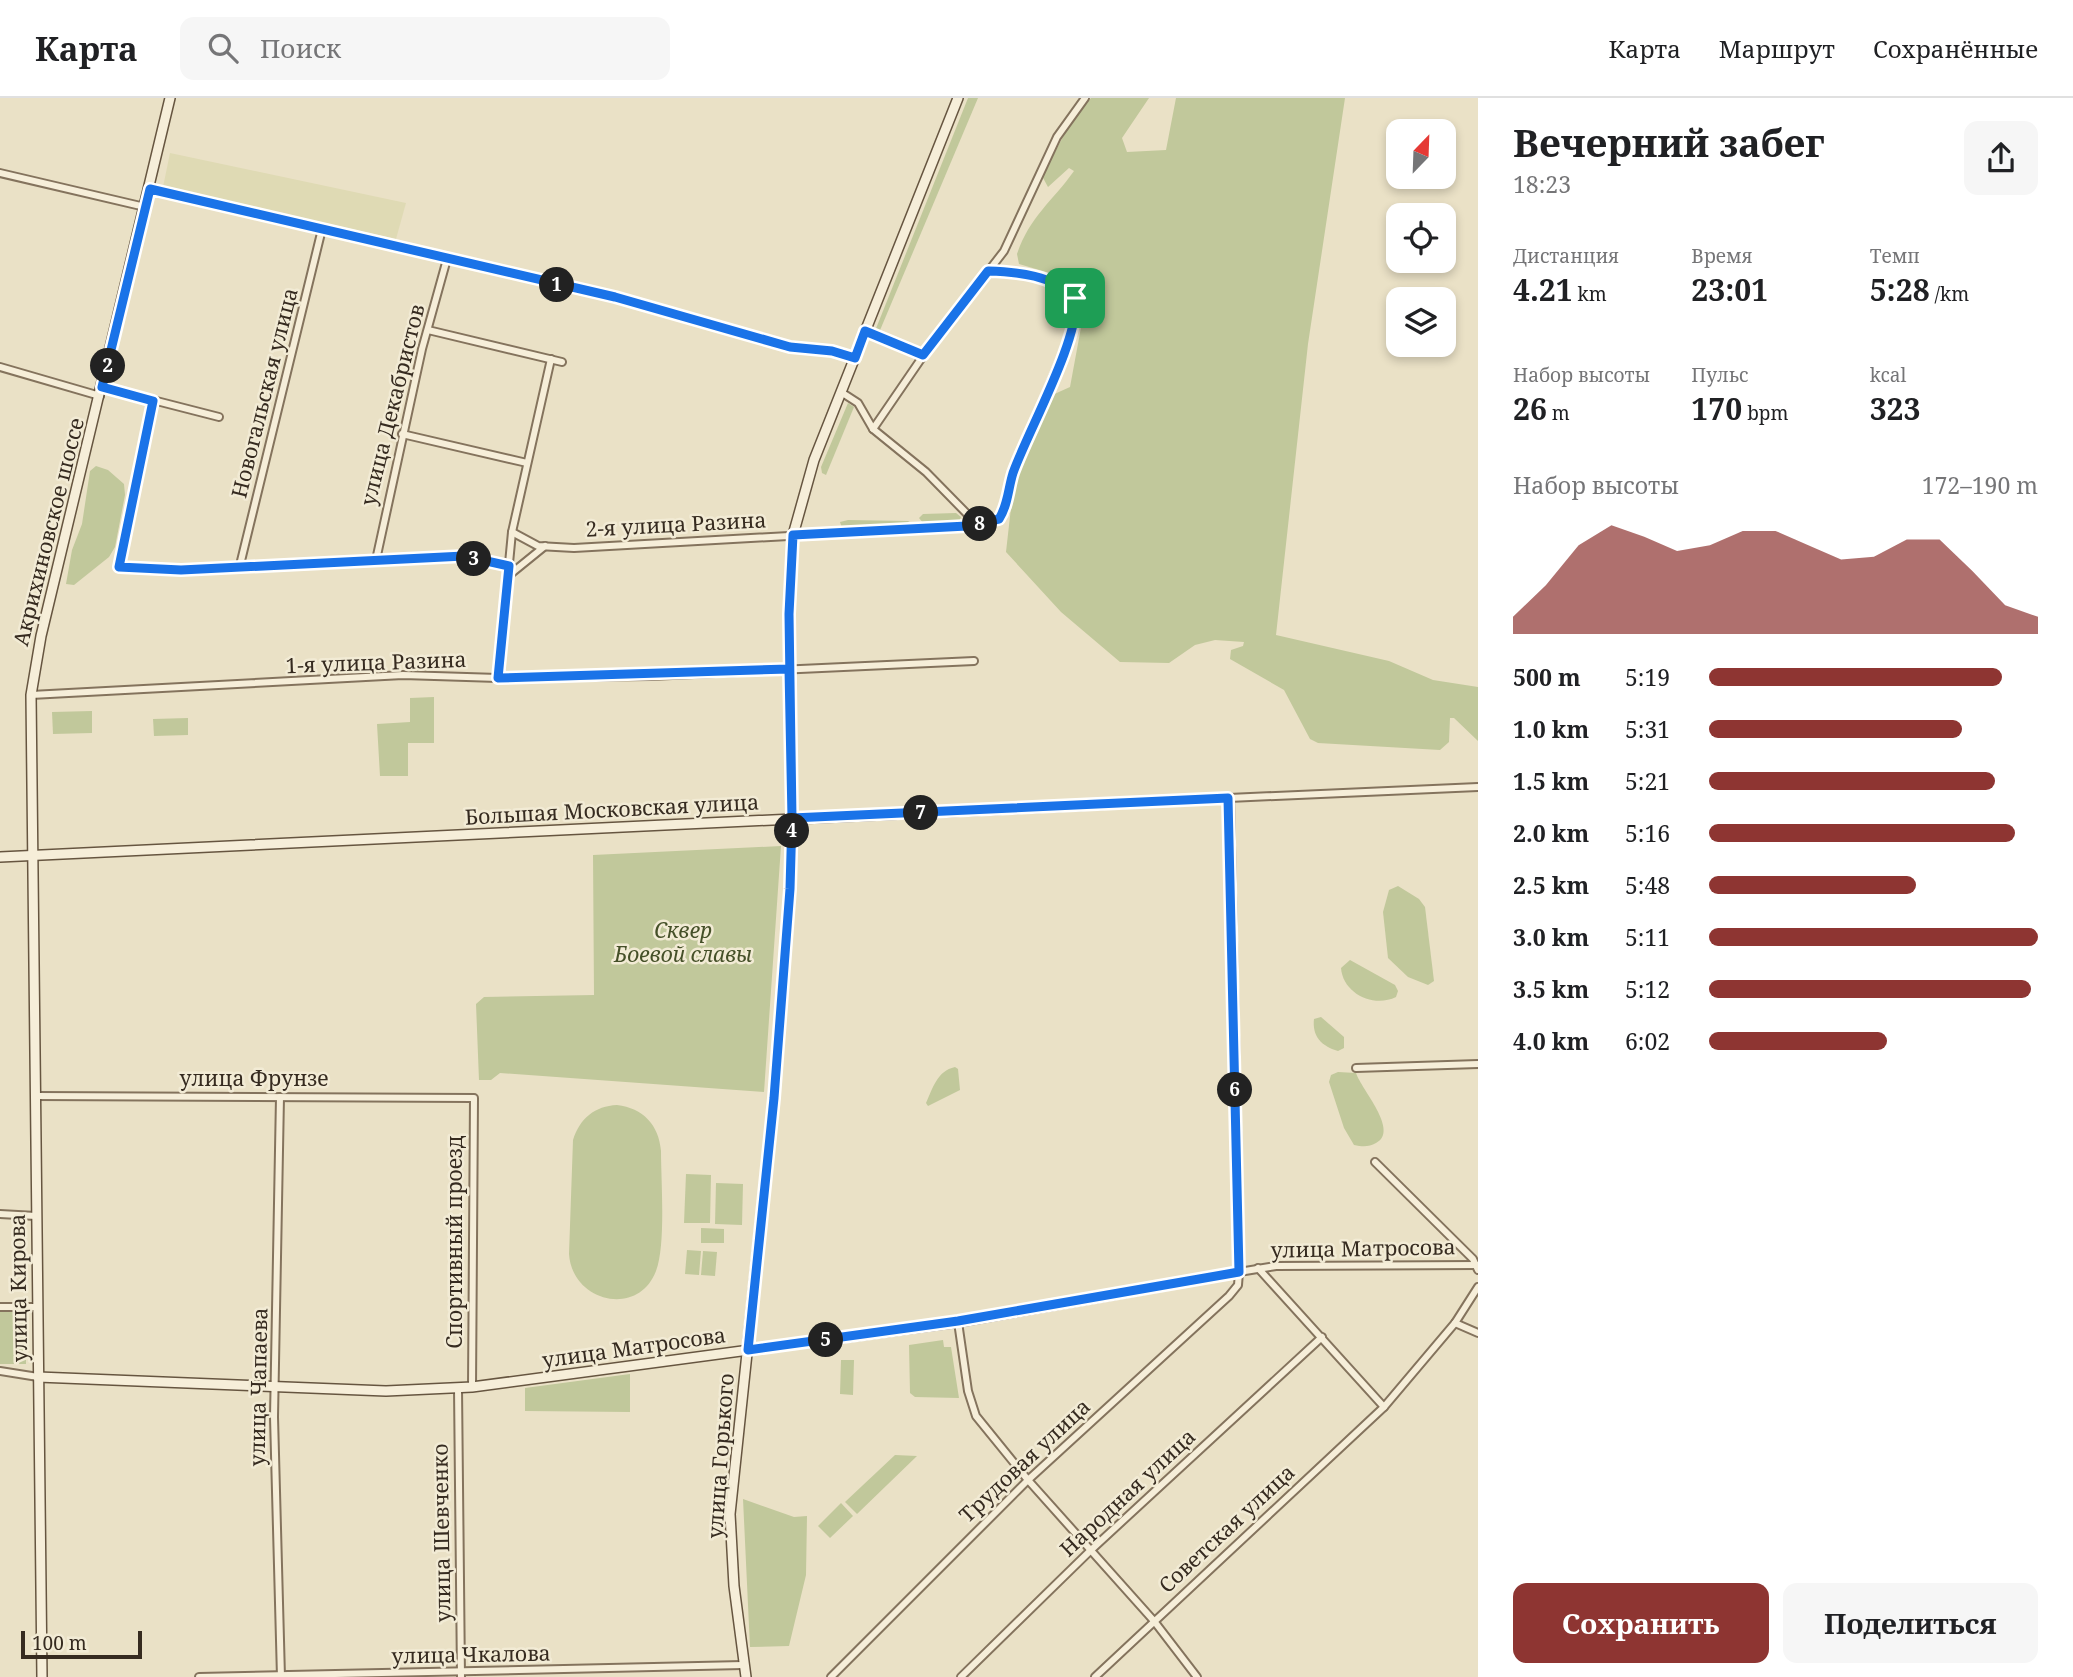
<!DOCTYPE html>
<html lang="ru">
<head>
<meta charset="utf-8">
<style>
	body { margin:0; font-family:"Noto Serif",serif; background:#f6f6f6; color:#202124; height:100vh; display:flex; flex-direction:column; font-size:26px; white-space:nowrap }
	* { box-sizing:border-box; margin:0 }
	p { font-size:23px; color:#757577 }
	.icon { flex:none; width:38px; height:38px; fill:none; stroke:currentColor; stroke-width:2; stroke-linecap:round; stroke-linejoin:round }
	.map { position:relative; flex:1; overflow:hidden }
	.drawer { display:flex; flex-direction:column; background:#fff; width:595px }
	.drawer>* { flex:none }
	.needle { width:46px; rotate:23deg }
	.controls { position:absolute; left:1386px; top:21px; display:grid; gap:14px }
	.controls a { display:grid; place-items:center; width:70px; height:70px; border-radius:14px; background:#fff; box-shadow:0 4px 10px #0003; font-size:35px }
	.scale { position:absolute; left:21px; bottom:18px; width:121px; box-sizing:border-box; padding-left:7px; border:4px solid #362b20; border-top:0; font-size:19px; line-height:24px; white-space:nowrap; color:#362b20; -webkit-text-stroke:5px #f2ebd5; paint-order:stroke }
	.pin { position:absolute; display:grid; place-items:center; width:60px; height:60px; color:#fff; margin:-30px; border-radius:14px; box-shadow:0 4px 10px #0006 }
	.km { position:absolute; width:35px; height:35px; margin:-18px; border-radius:50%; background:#222; color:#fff; font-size:19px; line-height:35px; text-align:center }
	.round { display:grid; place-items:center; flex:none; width:74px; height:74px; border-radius:14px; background:#f6f6f6 }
	.head { display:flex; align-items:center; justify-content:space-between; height:119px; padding:0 35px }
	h1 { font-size:38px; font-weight:700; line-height:52px }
	.metrics { display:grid; grid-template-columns:repeat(3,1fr); gap:10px; height:119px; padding:7px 35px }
	.metrics div { display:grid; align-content:center }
	.metrics b { font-size:30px; font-weight:700 }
	.metrics small { font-size:19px; font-weight:400 }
	.metrics p { font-size:19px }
	.chart { height:196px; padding:14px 35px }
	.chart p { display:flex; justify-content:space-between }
	.chart svg { width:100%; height:126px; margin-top:7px; fill:#8e3532; opacity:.7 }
	.button { display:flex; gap:14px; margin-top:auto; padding:14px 35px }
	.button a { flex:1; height:80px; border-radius:14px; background:#8e3532; color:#fff; font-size:28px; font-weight:700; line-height:80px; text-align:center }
	.button a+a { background:#f6f6f6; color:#202124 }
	ul { padding:0 35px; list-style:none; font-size:23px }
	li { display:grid; grid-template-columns:112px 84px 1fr; align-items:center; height:52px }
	li i { height:18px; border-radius:9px; background:#8e3532 }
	header { display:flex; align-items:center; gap:42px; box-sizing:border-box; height:98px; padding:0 35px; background:#fff; border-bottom:2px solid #e0e0e0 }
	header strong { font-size:33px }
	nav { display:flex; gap:38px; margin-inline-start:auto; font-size:24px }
	.search { width:490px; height:63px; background:#f6f6f6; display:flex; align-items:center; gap:18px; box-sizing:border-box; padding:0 24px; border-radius:14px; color:#757577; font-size:26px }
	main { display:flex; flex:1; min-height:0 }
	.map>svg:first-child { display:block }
	.farmland { fill:#dfdab4 }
	.green { fill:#c1c89b }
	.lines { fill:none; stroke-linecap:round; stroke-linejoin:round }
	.street-casing { stroke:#84735d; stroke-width:10 }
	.secondary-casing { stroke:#665540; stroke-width:12 }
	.street { stroke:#f6eed9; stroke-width:6 }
	.secondary { stroke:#f6eed9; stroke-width:9 }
	.route-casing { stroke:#fff; stroke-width:14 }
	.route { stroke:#1a73e8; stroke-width:9 }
	.labels { text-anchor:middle; stroke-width:5; stroke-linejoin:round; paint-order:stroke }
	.street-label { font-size:21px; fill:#362b20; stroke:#f2ebd5 }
	.park-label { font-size:21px; font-style:italic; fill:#455028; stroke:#f2ebd5 }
</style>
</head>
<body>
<header>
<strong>Карта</strong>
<div class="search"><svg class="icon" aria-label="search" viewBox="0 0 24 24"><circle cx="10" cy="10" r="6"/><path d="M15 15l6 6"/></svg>Поиск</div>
<nav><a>Карта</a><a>Маршрут</a><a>Сохранённые</a></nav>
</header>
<main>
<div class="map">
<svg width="1478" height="1579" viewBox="0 0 1478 1579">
	<rect width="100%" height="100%" fill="#eae1c6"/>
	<path class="farmland" d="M170,55L406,105L396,141L163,89Z"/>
	<g class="green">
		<path d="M968,0H978L878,237L875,233Z"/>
		<path d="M1091,0H1149L1122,40L1127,54L1166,52L1176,0H1345L1308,246L1276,537L1389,563L1433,582L1478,589V643L1454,620H1450L1449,644L1440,652L1318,645L1310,641L1284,592L1230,561L1231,552L1243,548L1244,544L1215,542L1195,547L1169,565L1120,564L1061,514L1006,454L1014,383L1050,298L1070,289L1087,197L1084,190L1063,179L1019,166L1017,156C1030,118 1052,104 1074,73L1069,70L1048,89L1042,78L1071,24Z"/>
		<path d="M848,305L854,309L826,377L822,375L821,369Z"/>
		<path d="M96,368L108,372L124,386L125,397L115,449L109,459L74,487L66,486L72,452L82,426L90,373Z"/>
		<path d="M956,415L961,419L959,424L924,426L919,420L923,416Z"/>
		<path d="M848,422L908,423L911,425L909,428L842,430L840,424Z"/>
		<path d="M434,599V645H408V678H380L377,626L410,624V600Z"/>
		<path d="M92,613V635L53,636L52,614Z"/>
		<path d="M188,620V637L154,638L153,621Z"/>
		<path d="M781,748L764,994L500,975L491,982H479L476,906L484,899L594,897L593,757Z"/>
		<path d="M1398,788L1419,801L1425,809L1434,883L1428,887L1408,879L1388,860L1383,814L1389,792Z"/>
		<path d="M1350,862L1395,887L1398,893L1396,899C1374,910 1343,896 1341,870Z"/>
		<path d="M1321,919L1344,939V950L1338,953C1321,948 1312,938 1314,921Z"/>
		<path d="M955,969L958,971L960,992L928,1008L926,1005C933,990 937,973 955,969Z"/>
		<path d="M1338,974L1356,975C1361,991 1400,1033 1376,1045C1369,1049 1363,1049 1354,1047L1344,1030L1329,984L1331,977Z"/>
		<path d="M617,1007C643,1010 659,1027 661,1053C661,1083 666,1147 656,1173C638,1220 572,1204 569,1156L573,1042C580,1020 595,1008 617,1007Z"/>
		<path d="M686,1076L711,1077L710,1125H684Z"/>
		<path d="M716,1085L743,1086L742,1127L715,1126Z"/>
		<path d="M701,1130L724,1131V1145H701Z"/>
		<path d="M687,1152L701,1153L699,1177L685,1176Z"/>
		<path d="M703,1153L717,1154L715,1178L701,1177Z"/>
		<path d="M26,1212V1266H0V1213Z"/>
		<path d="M943,1242L944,1249H951L959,1300L915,1299L910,1295L909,1247Z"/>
		<path d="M841,1262H854L853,1297L840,1296Z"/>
		<path d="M630,1276V1314L525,1313V1290Z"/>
		<path d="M895,1357L917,1358L857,1416L845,1404Z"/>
		<path d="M743,1401L794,1419L807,1418L806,1477L789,1548L750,1549Z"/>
		<path d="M841,1405L853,1418L830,1440L818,1428Z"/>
	</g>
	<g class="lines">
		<defs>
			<g id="street">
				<path d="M0,75L145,109"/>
				<path d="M150,91L615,199L791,249L832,253L855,260"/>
				<path d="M428,232L562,264"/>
				<path d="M865,233L923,258"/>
				<path d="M0,269L100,298"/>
				<path d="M102,289L219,319"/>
				<path d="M841,294L858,305L873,331L926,374L977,426"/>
				<path d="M153,303L119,469L181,472L464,458L509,468"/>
				<path d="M873,331L923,258L1004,153L1057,39L1085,0"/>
				<path d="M402,336L527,365"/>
				<path d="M512,434L538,448L574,450L967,428L999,421L1005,413L1012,378L1074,229C1075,221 1079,210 1075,202C1065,178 1010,174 988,173"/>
				<path d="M376,462L422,251L447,161"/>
				<path d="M240,467L322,131"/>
				<path d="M508,478L545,448"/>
				<path d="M498,580L512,434L551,261"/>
				<path d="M31,597L403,577L498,580L651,578L974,563"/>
				<path d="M1229,700L1478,689"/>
				<path d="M1356,970L1478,966"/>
				<path d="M35,998L474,1000L472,1289"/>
				<path d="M280,999L274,1319L281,1579"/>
				<path d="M1375,1064L1473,1161L1478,1172"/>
				<path d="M0,1116L36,1118"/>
				<path d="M1258,1170L1384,1309"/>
				<path d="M0,1209H37"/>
				<path d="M958,1224L968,1293L976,1318L1028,1382L1154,1523L1197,1579"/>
				<path d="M1455,1225L1478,1235"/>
				<path d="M0,1273L38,1279"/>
				<path d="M458,1290L461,1579"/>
				<path d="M199,1579L743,1567"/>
				<path d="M831,1579L1028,1382L1229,1198L1238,1187L1239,1174L1276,1168L1478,1167"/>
				<path d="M961,1579L1091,1452L1322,1239"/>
				<path d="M1095,1579L1384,1309L1455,1225L1478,1189"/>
			</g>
			<g id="secondary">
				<path d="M0,759L1229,700L1239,1174L958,1224L472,1289L386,1293L38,1279"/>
				<path d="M42,1579L31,597L41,538L170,0"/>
				<path d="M746,1579L734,1488L730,1416L774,1000L790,791L792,720L789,516L793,437L814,362L958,0"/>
			</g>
		</defs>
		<use href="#street" class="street-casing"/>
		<use href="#secondary" class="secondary-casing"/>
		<use href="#street" class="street"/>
		<use href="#secondary" class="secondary"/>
	</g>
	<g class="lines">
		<defs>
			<path id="route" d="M1075,200C1053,177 1018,174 988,173L923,257L865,233L855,260L832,253L790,249L615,199L150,91L102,289L153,303L119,469L181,472L464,458L509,468L498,580L789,571L792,720L790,791L774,1000L748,1252L958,1223L1239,1174L1228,700L792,720L789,516L793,437L967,428L999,421C1008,407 1008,391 1013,375C1027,335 1082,237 1075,200"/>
		</defs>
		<use href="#route" class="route-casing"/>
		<use href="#route" class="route"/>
	</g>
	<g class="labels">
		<g class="street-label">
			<text transform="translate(265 295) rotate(-76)" y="7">Новогальская улица</text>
			<text transform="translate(393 307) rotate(-76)" y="7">улица Декабристов</text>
			<text transform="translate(676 427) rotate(-3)" y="7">2-я улица Разина</text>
			<text transform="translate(49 434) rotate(-76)" y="7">Акрихиновское шоссе</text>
			<text transform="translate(376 565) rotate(-2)" y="7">1-я улица Разина</text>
			<text transform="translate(612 712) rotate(-3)" y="7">Большая Московская улица</text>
			<text x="254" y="988">улица Фрунзе</text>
			<text transform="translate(455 1144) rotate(-90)" y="7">Спортивный проезд</text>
			<text transform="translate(1363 1151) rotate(-1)" y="7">улица Матросова</text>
			<text transform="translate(19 1190) rotate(-91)" y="7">улица Кирова</text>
			<text transform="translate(634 1250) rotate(-8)" y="7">улица Матросова</text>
			<text transform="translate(259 1289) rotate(-89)" y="7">улица Чапаева</text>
			<text transform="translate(721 1358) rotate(-86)" y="7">улица Горького</text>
			<text transform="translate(1025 1363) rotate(-43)" y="7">Трудовая улица</text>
			<text transform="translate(1128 1395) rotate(-43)" y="7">Народная улица</text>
			<text transform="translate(1227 1431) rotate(-43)" y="7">Советская улица</text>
			<text transform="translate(442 1435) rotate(-91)" y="7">улица Шевченко</text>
			<text transform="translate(471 1557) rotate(-1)" y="7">улица Чкалова</text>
		</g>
		<g class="park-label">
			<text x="683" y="840">Сквер<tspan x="683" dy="24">Боевой славы</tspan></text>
		</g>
	</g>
</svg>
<div class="controls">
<a><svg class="needle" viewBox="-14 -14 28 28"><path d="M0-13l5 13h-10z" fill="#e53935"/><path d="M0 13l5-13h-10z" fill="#757577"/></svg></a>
<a><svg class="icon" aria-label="locate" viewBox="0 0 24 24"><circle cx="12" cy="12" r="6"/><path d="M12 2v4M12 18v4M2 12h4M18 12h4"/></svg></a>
<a><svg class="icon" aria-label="layers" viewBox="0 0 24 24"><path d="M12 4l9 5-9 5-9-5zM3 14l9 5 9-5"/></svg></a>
</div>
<div class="scale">100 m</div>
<div class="pin" style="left:1075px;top:200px;background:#1e9e55"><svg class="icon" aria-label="arrive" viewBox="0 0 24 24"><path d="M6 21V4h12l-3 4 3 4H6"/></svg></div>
<b class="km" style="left:557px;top:187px">1</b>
<b class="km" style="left:108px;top:268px">2</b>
<b class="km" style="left:474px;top:461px">3</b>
<b class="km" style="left:792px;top:733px">4</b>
<b class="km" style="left:826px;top:1242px">5</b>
<b class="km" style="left:1235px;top:992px">6</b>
<b class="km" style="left:921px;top:715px">7</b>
<b class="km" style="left:980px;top:426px">8</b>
</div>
<section class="drawer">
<div class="head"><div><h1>Вечерний забег</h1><p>18:23</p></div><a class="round"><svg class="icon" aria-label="share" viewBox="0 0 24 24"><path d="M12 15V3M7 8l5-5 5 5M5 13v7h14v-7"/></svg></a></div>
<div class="metrics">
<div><p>Дистанция</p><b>4.21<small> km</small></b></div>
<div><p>Время</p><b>23:01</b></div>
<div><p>Темп</p><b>5:28<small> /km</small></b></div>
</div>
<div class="metrics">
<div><p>Набор высоты</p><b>26<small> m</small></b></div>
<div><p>Пульс</p><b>170<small> bpm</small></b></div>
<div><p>kcal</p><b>323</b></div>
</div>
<div class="chart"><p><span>Набор высоты</span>172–190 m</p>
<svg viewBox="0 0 160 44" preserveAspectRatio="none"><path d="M0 44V38L10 27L20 13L30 6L40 10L50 15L60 13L70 8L80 8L90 13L100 18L110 17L120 11L130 11L140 22L150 34L160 38V44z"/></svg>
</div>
<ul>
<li><b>500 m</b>5:19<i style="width:89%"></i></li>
<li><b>1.0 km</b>5:31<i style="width:77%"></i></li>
<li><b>1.5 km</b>5:21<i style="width:87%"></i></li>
<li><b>2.0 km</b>5:16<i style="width:93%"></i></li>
<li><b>2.5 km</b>5:48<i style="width:63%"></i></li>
<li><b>3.0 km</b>5:11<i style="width:100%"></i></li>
<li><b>3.5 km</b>5:12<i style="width:98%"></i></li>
<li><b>4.0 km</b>6:02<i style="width:54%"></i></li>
</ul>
<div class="button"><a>Сохранить</a><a>Поделиться</a></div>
</section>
</main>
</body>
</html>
